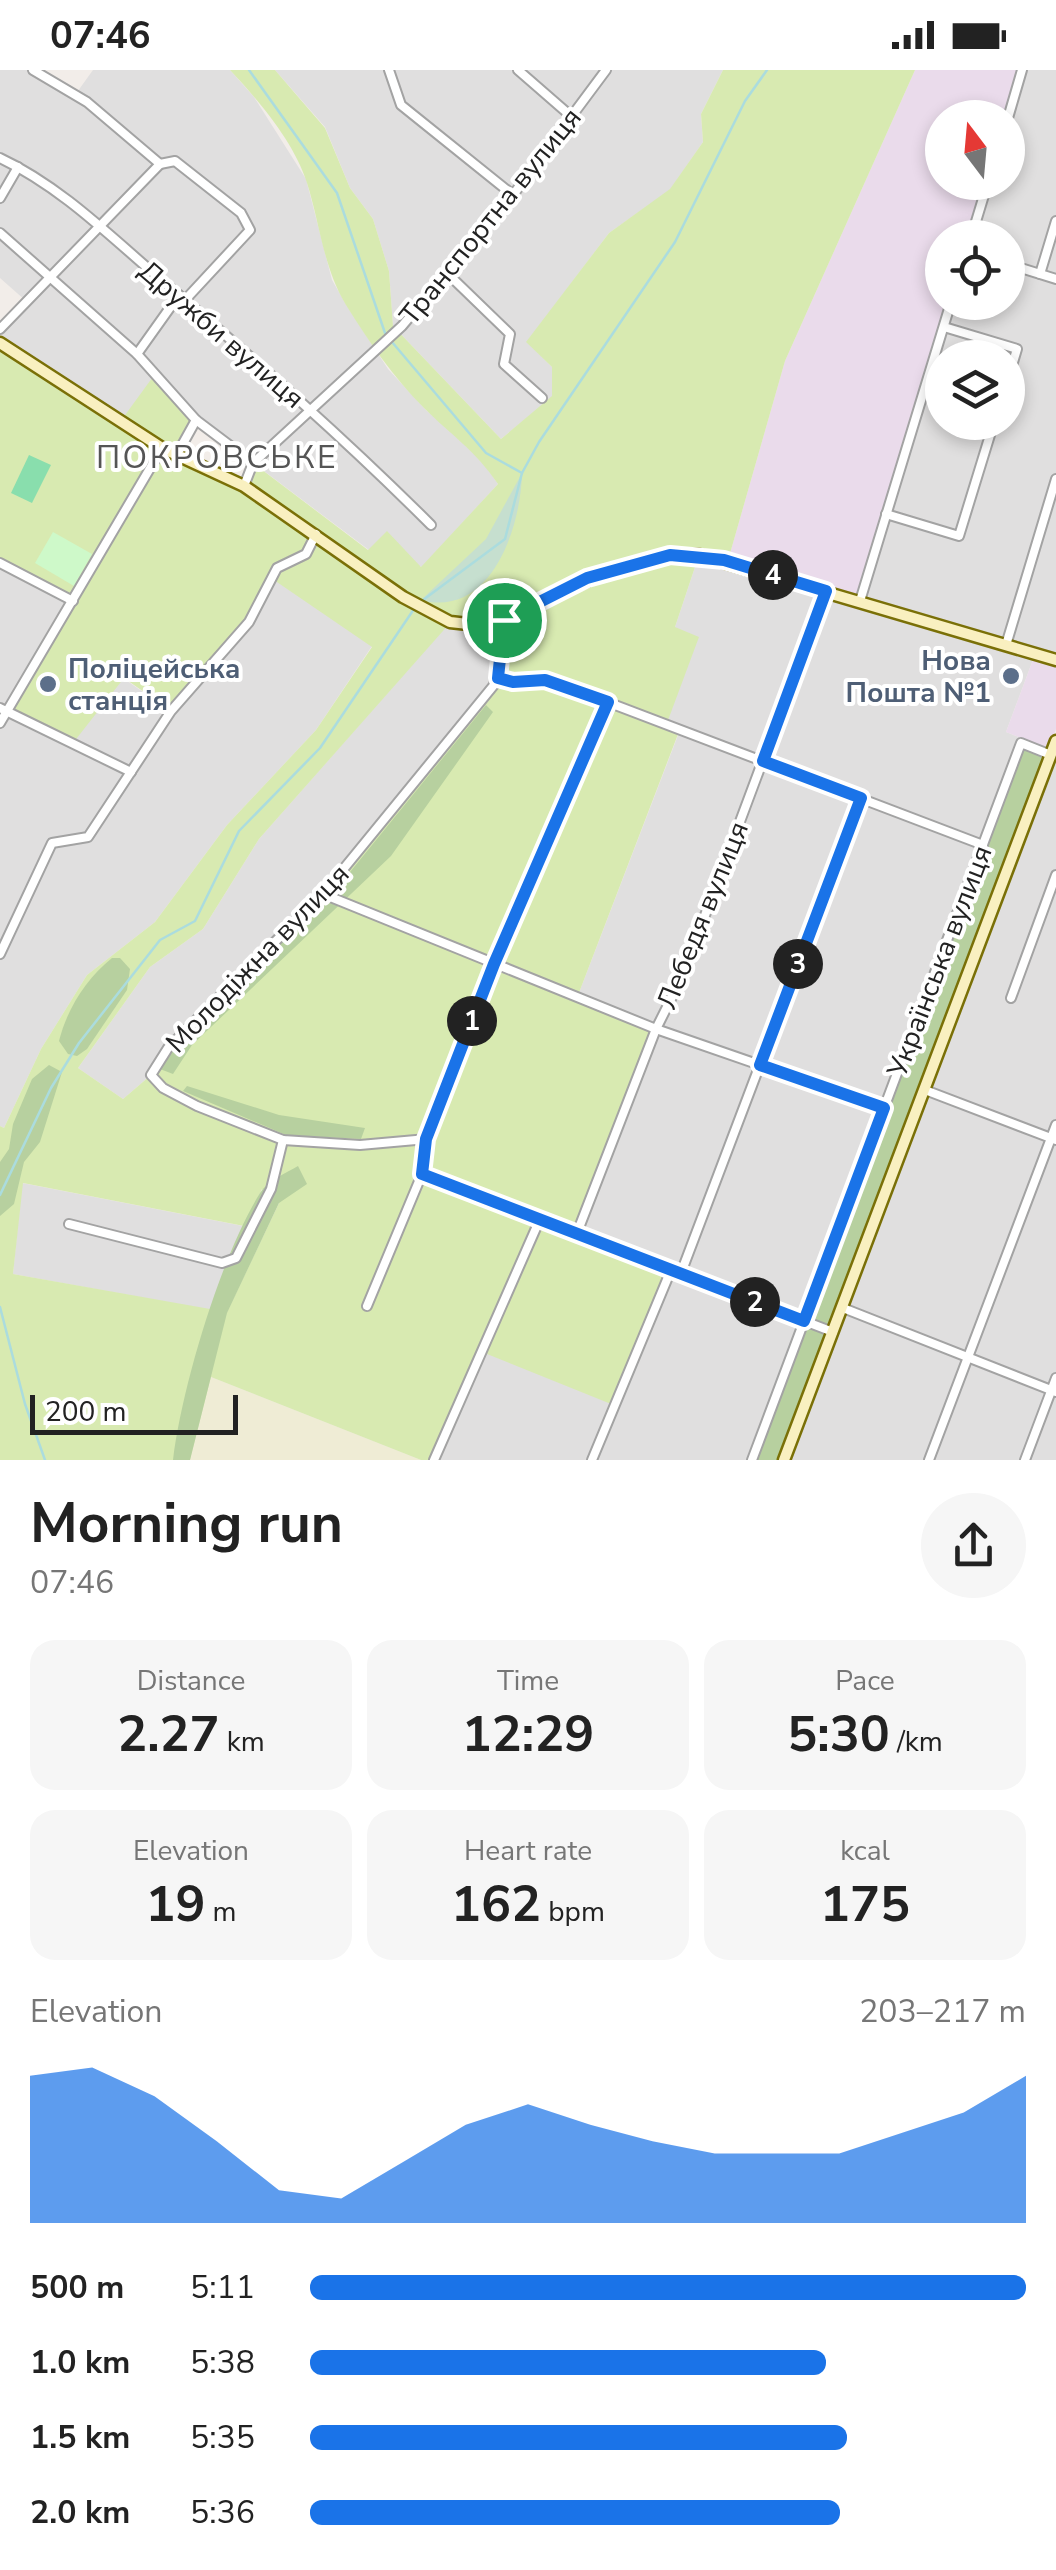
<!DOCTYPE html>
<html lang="en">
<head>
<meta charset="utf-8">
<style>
	body { margin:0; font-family:"Nunito Sans",sans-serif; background:#f6f6f6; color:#222; height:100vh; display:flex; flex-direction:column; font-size:38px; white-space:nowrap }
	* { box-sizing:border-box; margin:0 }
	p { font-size:32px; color:#767676 }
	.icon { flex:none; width:55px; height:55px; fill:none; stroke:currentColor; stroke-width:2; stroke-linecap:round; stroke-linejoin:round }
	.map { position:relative; height:1390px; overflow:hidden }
	.sheet { display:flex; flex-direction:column; background:#fff; flex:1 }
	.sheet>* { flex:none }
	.needle { width:65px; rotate:344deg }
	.controls { position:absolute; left:925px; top:30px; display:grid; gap:20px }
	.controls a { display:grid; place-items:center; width:100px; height:100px; border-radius:50%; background:#fff; box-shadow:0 5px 15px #0003; font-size:50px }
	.scale { position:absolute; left:30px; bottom:25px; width:208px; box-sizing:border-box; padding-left:10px; border:5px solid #222; border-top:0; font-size:28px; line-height:35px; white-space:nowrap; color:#222; -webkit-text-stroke:8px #fff; paint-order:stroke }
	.pin { position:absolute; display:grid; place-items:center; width:85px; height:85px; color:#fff; margin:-42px; border:5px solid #fff; border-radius:50%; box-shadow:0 2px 10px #0007 }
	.km { position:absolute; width:50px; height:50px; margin:-25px; border-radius:50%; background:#222; color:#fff; font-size:28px; line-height:50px; text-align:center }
	.round { display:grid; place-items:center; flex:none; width:105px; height:105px; border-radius:52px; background:#f6f6f6 }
	.headline { display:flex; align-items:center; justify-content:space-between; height:170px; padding:0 30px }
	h1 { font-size:55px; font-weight:700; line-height:75px }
	.metrics { display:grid; grid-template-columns:repeat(3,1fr); gap:15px; height:170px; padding:10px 30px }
	.metrics div { display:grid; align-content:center; border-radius:25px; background:#f6f6f6; text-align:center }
	.metrics b { font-size:50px; font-weight:700 }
	.metrics small { font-size:28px; font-weight:400 }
	.metrics p { font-size:28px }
	.chart { height:280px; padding:20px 30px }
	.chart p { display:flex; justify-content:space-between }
	.chart svg { width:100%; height:180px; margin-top:10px; fill:#1a73e8; opacity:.7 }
	ul { padding:0 30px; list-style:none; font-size:32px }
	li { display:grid; grid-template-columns:160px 120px 1fr; align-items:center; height:75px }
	li i { height:25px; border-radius:12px; background:#1a73e8 }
	.status { display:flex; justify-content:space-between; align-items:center; height:70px; padding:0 50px; background:#fff; direction:ltr }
	.status svg { height:28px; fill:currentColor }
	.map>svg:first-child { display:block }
	.residential { fill:#e0dfdf; fill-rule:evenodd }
	.industrial { fill:#eadbeb }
	.farmland { fill:#efecd5 }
	.grass { fill:#d8eab1; fill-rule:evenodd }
	.forest { fill:#b7d09f }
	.wetland { fill:#c6dfcf }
	.park { fill:#cef9c9 }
	.pitch { fill:#89dead }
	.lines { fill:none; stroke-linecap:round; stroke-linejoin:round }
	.stream { stroke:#abdcde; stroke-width:2.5 }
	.street-casing { stroke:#a3a3a3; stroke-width:12 }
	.secondary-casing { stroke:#7a7007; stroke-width:15 }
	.street { stroke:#fff; stroke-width:8 }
	.secondary { stroke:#f9f0c0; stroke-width:10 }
	.route-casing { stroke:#fff; stroke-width:20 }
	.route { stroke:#1a73e8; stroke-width:12 }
	.service-dot { fill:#5c6f8a; stroke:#fff; stroke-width:4 }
	.labels { text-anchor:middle; stroke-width:8; stroke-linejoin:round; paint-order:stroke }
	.street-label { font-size:28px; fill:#222; stroke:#fff }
	.service-label { font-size:28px; font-weight:bold; fill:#4e5e75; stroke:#fff; text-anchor:end }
	.quarter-label { font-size:32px; letter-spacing:2.5px; fill:#555; stroke:#fff }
</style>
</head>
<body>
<div class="status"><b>07:46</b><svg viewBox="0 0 49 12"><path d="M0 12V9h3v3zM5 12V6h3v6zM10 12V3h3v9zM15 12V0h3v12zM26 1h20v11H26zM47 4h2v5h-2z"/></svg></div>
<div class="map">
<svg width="1056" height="1390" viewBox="0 0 1056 1390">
	<rect width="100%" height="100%" fill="#f2ede9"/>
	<g class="residential">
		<path d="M0,0H33L75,25L93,0H230L254,27L306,109L332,210L347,236L388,299L427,341L474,379L498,414L422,497L369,480L196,350L155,305L121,352L0,273V259L26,231L0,208Z"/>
		<path d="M275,0H723L701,44L703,72L670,120L609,163L527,272L552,297V327L501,369L393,256L389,201L373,149L350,118L325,57Z"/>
		<path d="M1018,0H1056V586L857,526L947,233L1008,232V168L967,167L984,113L1008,112V48L1003,47ZM942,288H1008V352H942Z"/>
		<path d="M699,485L1034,587L1006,662L1048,679L780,1390H434L482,1281L577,1163V928L680,660L667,654L675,557Z"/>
		<path d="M0,493L73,531L123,608L170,641L271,507L372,576L316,660L227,755L155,852L87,905L41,979L4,1058L0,1056Z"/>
		<path d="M504,550L498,608L323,824L151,1005L123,1029L78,998L150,897L203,859L259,769L450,552Z"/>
		<path d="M1056,684V1390H790L1014,799Z"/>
		<path d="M22,1113L264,1160L227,1243L13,1204Z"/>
	</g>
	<g class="industrial">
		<path d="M915,0H1018L1003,47L942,48V112L984,113L967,167L942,168V232L947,233L857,526L729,487L785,291Z"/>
		<path d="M1034,587L1056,594V659L1048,679L1006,662Z"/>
	</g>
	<path class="farmland" d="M211,1307L421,1390H190Z"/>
	<path class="grass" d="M230,0H275L325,58L350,118L373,149L389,201L393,256L501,369L552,326V297L526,272L609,163L670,119L703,72L701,44L723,0H915L785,291L729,487L699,485L675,557L699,567L667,653L680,659L577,928L656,959L577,1163L671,1200L616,1336L482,1282L434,1390H421L211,1307L190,1390H0V1056L4,1058L41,979L87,905L155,852L227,755L316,660L372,577L271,508L260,535L171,641L124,608L73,673L7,641L72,531L0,493V273L120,352L155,304L196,350L176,385L243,416L253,393L368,480L387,461L421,497L498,414C474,379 452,366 424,338C393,307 369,272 346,235C323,197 320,154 307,113C294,72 259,31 230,0ZM503,551L494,615L323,824L168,978L151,1005L123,1029L78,998L150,897L203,859L259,769L450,553ZM23,1113L244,1156L262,1119L279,1133L227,1242L13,1204Z"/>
	<g class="forest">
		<path d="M486,635L493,642L391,786L192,975L173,1004L160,999L175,978L337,818Z"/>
		<path d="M1021,673L1047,683L780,1390H752Z"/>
		<path d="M112,888H120L130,899L127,920L87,979L77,986L68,984L59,971C67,939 86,909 112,888Z"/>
		<path d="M49,995L62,1002L40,1072L24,1092L14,1134L0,1146V1092L9,1079L13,1054L32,1009Z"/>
		<path d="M187,1016L279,1045L365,1058L361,1069L286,1065L183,1021Z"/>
		<path d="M298,1096L307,1114L279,1133L227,1243L190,1390H173C182,1316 221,1186 260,1123C267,1111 286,1103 298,1096Z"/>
	</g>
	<path class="wetland" d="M522,403C521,457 491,549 421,530L486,469Z"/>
	<path class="park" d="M53,462L92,484L74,516L35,493Z"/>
	<path class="pitch" d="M29,385L51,395L32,433L11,423Z"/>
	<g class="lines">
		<g class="stream">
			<path d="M249,0L337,123L385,263"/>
			<path d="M392,272L486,383L522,403"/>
			<path d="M419,533L505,469L522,403L539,372L675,172L745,31L767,0"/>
			<path d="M0,1125L51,1018L79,973L160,870L195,851L239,761L320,678L414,539"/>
			<path d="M0,1237L25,1334L45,1390"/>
		</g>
		<defs>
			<g id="street">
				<path d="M33,0L87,32L160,94"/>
				<path d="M389,0L401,35L513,125"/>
				<path d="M518,0L572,47"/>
				<path d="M1008,48L1022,0"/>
				<path d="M0,88C62,117 113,169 165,213C256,291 346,370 431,455"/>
				<path d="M160,94L175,91L241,143L250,160L185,230"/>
				<path d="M0,128L18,97"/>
				<path d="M0,163L137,284L196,350L253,393"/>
				<path d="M971,168L988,112"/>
				<path d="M1008,194L1056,209"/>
				<path d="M448,204L510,264L504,294L542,328"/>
				<path d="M1040,204L1056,151"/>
				<path d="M944,257L1017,279L1008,309"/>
				<path d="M0,259L160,94"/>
				<path d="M137,284L179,225"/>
				<path d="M176,386L196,350"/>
				<path d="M244,416L253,393L402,256L513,125L606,0"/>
				<path d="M886,444L959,466L994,352"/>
				<path d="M0,493L73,531"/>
				<path d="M860,531L951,232"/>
				<path d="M1006,575L1056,409"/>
				<path d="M498,608C523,616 545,610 573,619L983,775"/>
				<path d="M0,638L131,702"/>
				<path d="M0,653L162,378"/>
				<path d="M323,824L656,959L884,1038"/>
				<path d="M0,884L52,773L88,767L171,641L249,552L277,498L306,484L316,464"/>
				<path d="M1011,928L1056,805"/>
				<path d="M925,1020L1056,1070"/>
				<path d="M427,1069L360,1075L283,1070L197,1036L163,1018L151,1005L168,978L323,824L494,615L504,550"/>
				<path d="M422,1104L833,1262"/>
				<path d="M69,1154L222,1193L236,1188L271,1119L283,1070"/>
				<path d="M577,1163L656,959L682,907L826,521"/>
				<path d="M681,1203L861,728"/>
				<path d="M367,1236L422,1104L427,1069L494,894L608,632"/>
				<path d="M843,1238L1056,1322"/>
				<path d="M434,1390L540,1149"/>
				<path d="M592,1390L671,1200"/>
				<path d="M752,1390L1021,673L1051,685"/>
				<path d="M929,1390L1056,1055"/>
				<path d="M1025,1390L1056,1308"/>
			</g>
			<g id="secondary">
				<path d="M0,273L162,378L244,416L403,527L450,552L486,556L613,499L670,485H699L1056,590"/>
				<path d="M784,1390L1056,671"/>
			</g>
		</defs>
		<use href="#street" class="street-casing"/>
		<use href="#secondary" class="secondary-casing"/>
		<use href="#street" class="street"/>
		<use href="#secondary" class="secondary"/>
	</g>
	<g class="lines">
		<defs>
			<path id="route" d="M670,485L724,490L826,521L763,691L861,728L760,995L884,1038L804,1251L422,1104L426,1069L494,894L608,632L545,610L513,612L498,608L504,550L587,508Z"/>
		</defs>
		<use href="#route" class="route-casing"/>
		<use href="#route" class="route"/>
	</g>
	<g class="service-dot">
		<circle cx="1011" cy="606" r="10"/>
		<circle cx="48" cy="614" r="10"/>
	</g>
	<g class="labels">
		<g class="street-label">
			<text transform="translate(490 146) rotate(-51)" y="10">Транспортна вулиця</text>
			<text transform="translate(222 264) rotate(41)" y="10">Дружби вулиця</text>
			<text transform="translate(702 845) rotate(-68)" y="10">Лебедя вулиця</text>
			<text transform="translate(257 888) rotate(-46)" y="10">Молодіжна вулиця</text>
			<text transform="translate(939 891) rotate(-69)" y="10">Українська вулиця</text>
		</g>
		<g class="service-label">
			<text x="991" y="600">Нова<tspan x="991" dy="32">Пошта №1</tspan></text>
			<text x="68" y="608" text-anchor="start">Поліцейська<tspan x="68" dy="32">станція</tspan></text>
		</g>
		<g class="quarter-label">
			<text x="217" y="398">ПОКРОВСЬКЕ</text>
		</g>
	</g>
</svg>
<div class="controls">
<a><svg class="needle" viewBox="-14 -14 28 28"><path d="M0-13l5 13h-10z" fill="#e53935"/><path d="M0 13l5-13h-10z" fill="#767676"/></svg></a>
<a><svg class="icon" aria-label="locate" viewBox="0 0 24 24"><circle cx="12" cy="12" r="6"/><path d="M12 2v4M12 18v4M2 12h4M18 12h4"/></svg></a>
<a><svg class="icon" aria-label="layers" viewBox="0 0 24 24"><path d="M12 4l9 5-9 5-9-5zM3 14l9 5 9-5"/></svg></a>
</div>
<div class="scale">200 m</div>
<div class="pin" style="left:504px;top:550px;background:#1e9e55"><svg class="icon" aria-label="arrive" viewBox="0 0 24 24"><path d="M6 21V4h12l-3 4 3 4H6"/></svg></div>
<b class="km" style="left:472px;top:951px">1</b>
<b class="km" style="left:755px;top:1232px">2</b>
<b class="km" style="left:798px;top:894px">3</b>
<b class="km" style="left:773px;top:505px">4</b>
</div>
<section class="sheet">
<div class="headline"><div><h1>Morning run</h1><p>07:46</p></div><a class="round"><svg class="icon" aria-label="share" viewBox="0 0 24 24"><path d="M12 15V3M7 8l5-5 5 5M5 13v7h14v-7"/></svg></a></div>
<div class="metrics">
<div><p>Distance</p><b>2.27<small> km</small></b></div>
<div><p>Time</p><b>12:29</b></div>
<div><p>Pace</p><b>5:30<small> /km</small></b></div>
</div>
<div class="metrics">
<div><p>Elevation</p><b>19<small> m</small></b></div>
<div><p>Heart rate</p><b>162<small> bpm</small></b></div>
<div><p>kcal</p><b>175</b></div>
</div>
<div class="chart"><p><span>Elevation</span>203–217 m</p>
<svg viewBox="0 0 160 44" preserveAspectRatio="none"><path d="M0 44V8L10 6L20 13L30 24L40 36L50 38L60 29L70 20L80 15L90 20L100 24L110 27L120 27L130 27L140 22L150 17L160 8V44z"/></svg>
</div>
<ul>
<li><b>500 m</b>5:11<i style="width:100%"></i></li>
<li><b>1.0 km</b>5:38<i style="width:72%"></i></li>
<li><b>1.5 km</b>5:35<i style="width:75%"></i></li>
<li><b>2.0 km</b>5:36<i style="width:74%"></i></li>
</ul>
</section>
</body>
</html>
